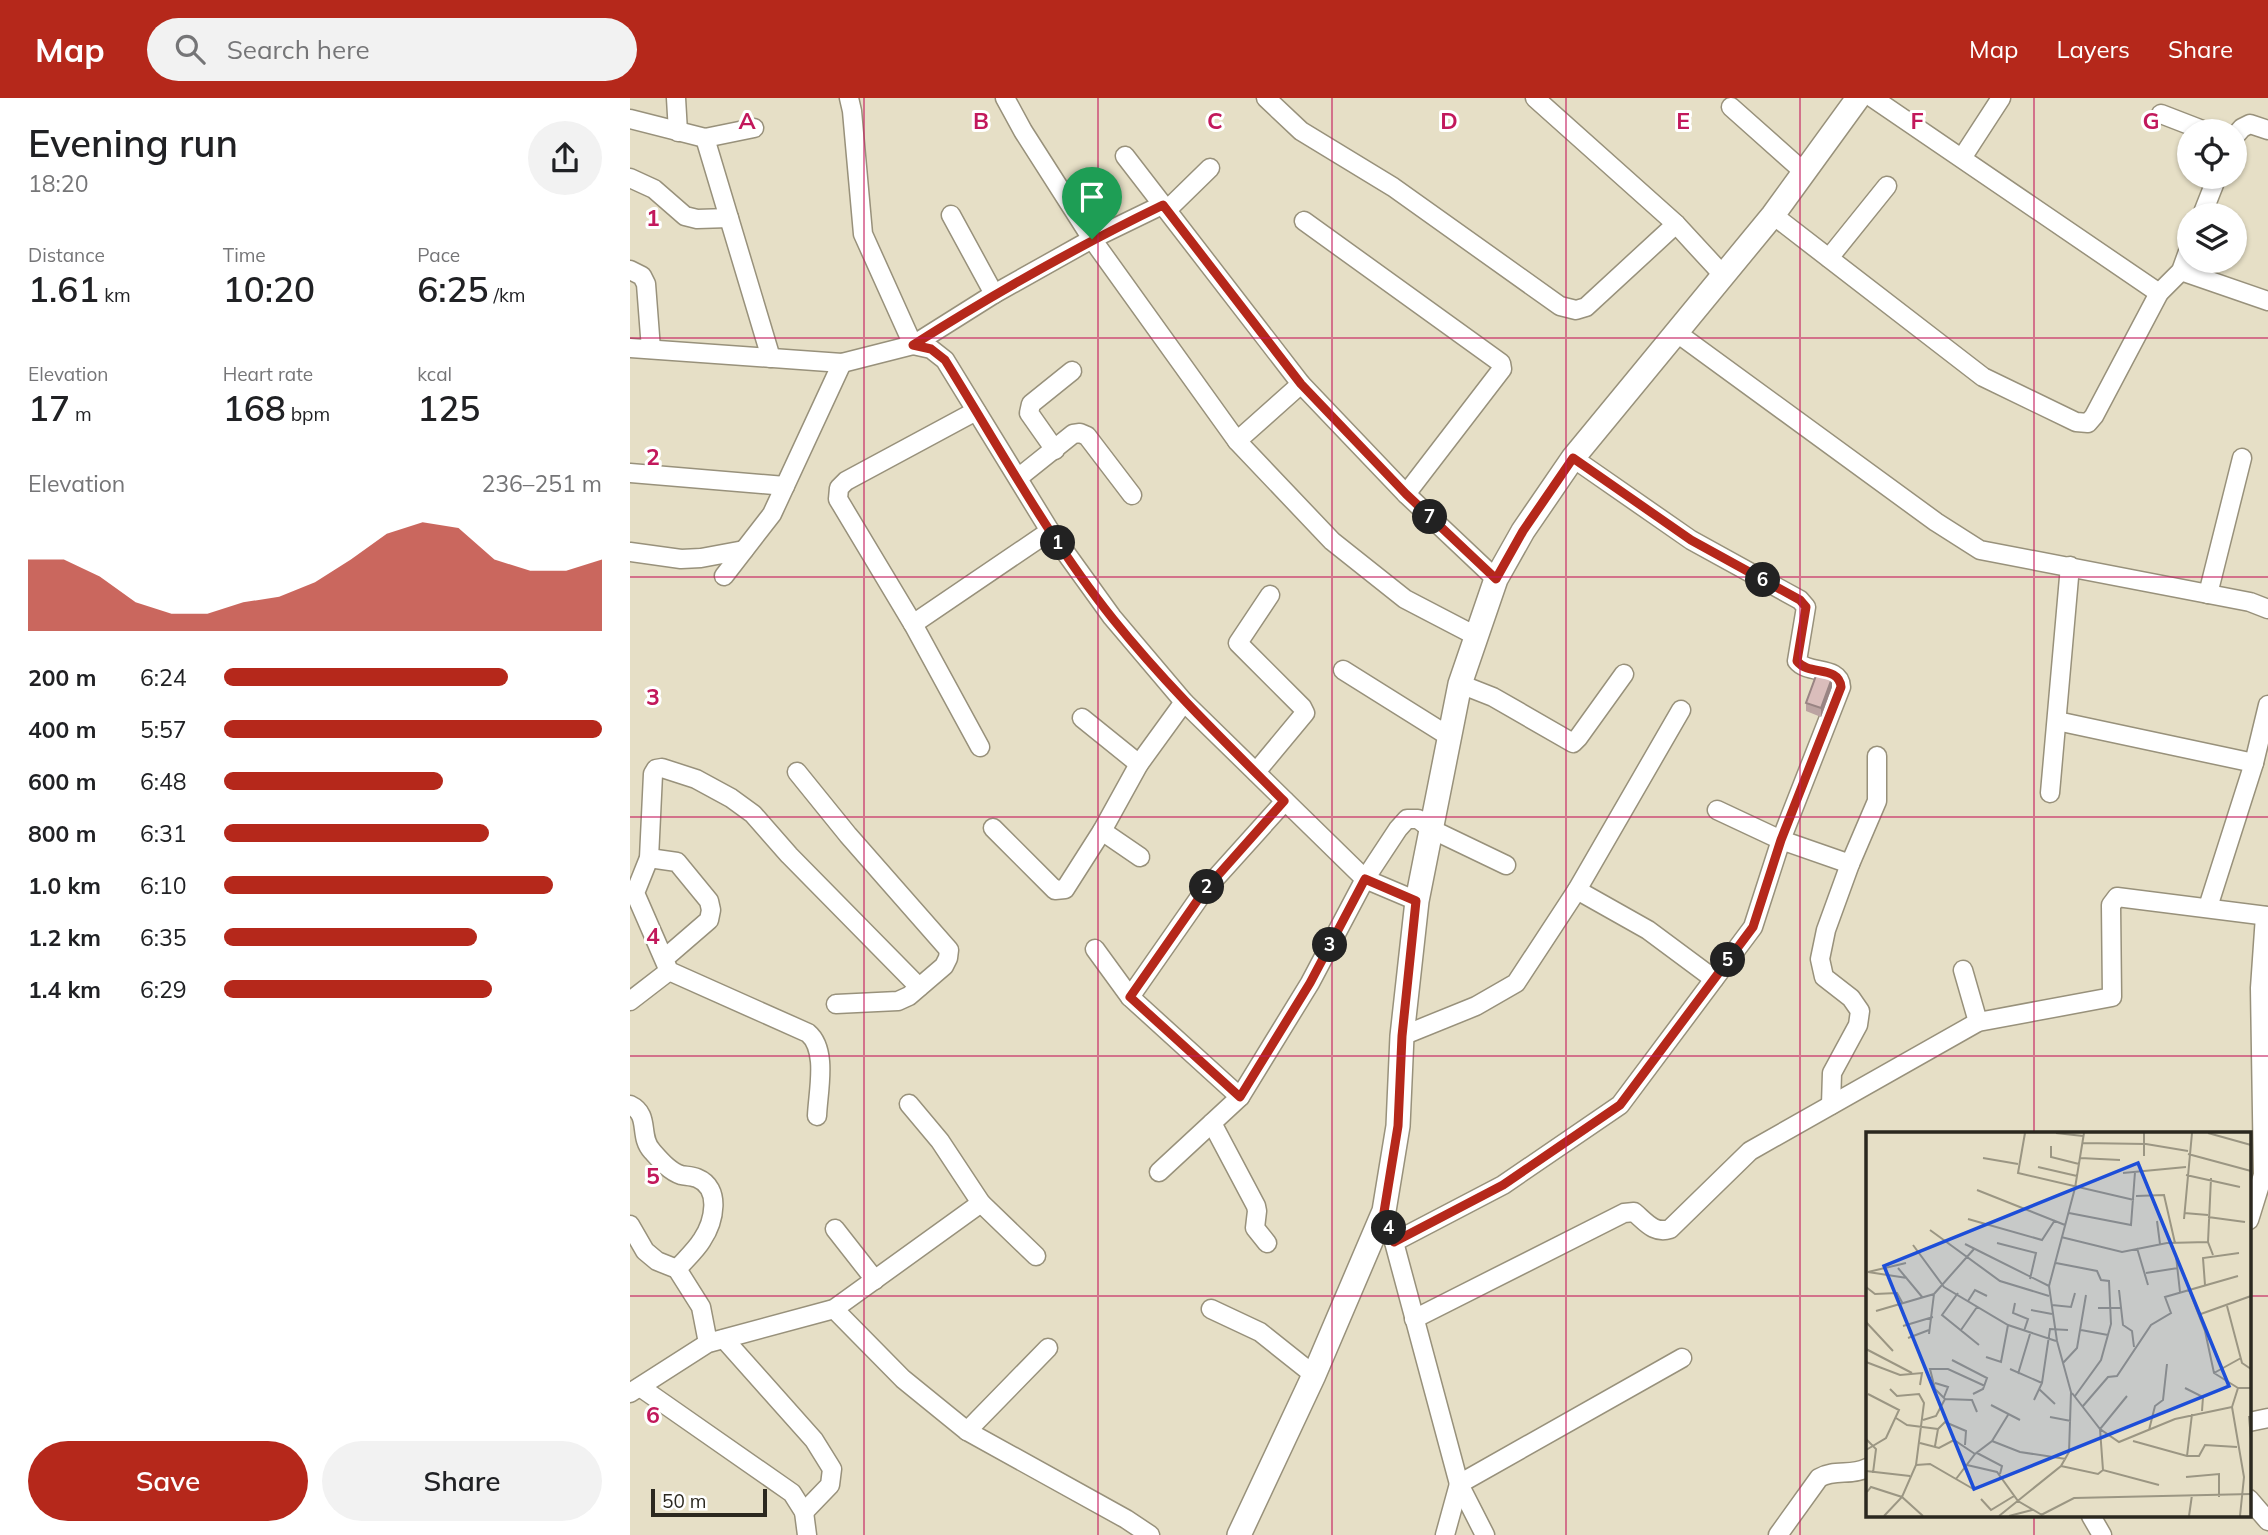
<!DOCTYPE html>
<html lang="en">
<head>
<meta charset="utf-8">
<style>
	body { margin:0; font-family:Mulish,sans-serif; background:#f2f2f2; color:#202124; height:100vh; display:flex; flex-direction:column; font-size:26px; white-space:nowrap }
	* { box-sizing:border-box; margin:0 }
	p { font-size:23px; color:#757577 }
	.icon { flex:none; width:38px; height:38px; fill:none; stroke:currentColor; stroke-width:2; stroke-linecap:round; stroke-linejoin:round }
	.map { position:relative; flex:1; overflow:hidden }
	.panel { display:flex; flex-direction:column; background:#fff; width:630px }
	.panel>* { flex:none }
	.fabs { position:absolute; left:1547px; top:21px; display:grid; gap:14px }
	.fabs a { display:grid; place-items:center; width:70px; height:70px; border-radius:50%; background:#fff; box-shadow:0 2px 5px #0004; font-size:35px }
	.scale { position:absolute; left:21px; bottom:18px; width:116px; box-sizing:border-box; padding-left:7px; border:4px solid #2b281f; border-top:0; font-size:19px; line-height:24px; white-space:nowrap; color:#2b281f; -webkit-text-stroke:5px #fff; paint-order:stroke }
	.pin { position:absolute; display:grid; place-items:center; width:60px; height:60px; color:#fff; margin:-72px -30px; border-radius:50% 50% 50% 0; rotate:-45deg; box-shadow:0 0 7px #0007 }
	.pin .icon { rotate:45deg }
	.km { position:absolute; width:35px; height:35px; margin:-18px; border-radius:50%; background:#222; color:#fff; font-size:19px; line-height:35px; text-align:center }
	.round { display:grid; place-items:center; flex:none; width:74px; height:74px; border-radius:37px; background:#f2f2f2 }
	.headline { display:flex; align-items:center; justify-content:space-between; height:119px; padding:0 28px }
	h1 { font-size:38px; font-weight:600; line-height:52px }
	.figures { display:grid; grid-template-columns:repeat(3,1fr); gap:10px; height:119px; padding:7px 28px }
	.figures div { display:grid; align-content:center }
	.figures b { font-size:35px; font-weight:600 }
	.figures small { font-size:19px; font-weight:400 }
	.figures p { font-size:19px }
	.chart { height:196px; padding:14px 28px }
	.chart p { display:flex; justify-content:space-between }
	.chart svg { width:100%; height:126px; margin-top:7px; fill:#b5281b; opacity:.7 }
	.button { display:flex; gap:14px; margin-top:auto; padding:14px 28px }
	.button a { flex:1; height:80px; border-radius:42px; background:#b5281b; color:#fff; font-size:28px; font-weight:600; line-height:80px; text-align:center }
	.button a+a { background:#f2f2f2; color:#202124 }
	ul { padding:0 28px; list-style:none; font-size:23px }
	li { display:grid; grid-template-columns:112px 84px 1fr; align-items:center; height:52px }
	li i { height:18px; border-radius:9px; background:#b5281b }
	header { display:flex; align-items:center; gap:42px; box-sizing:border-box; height:98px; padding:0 35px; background:#b5281b; color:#fff }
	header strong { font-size:33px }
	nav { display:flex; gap:38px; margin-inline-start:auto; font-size:24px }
	.search { width:490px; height:63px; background:#f2f2f2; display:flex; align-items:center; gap:18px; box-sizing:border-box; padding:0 24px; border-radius:38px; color:#757577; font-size:26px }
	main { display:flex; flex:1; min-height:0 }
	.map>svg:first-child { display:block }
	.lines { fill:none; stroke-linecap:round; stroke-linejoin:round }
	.minor-casing { stroke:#98917b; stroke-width:21 }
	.major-casing { stroke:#98917b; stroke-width:26 }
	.minor { stroke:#fff; stroke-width:18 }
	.major { stroke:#fff; stroke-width:23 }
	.wall { fill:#bba3a1 }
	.shaded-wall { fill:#998483 }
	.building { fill:#dabdbb; stroke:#998483; stroke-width:2 }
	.route-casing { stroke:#fff; stroke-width:14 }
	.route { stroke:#b5281b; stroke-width:9 }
	.grid { fill:none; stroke:#c2185b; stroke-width:2; stroke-opacity:0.55 }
	.inset-road { fill:none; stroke:#9b9683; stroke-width:2 }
	.view { fill:#1d4ed8; fill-opacity:0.15; stroke:#1d4ed8; stroke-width:3.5 }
	.inset-edge { fill:none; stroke:#2b281f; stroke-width:3.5 }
	.grid-label { font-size:23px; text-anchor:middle; font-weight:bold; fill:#c2185b; stroke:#fff; stroke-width:6; stroke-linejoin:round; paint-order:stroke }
</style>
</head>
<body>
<header>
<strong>Map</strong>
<div class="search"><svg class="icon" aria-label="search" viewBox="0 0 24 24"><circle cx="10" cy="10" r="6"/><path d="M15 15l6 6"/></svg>Search here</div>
<nav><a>Map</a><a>Layers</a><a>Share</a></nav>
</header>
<main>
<section class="panel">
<div class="headline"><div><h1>Evening run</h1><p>18:20</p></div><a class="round"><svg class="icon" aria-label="share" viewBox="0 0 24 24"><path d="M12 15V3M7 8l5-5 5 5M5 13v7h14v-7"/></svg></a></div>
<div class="figures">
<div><p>Distance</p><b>1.61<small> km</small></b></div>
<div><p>Time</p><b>10:20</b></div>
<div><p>Pace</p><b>6:25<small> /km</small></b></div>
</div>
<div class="figures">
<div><p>Elevation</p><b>17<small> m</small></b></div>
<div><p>Heart rate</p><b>168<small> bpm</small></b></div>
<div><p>kcal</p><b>125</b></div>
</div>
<div class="chart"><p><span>Elevation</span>236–251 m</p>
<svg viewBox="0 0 160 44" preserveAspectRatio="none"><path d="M0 44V19L10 19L20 25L30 34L40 38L50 38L60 34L70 32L80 27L90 19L100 10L110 6L120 8L130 19L140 23L150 23L160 19V44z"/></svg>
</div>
<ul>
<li><b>200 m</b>6:24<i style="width:75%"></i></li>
<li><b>400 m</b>5:57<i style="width:100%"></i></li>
<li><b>600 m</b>6:48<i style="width:58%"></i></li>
<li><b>800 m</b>6:31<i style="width:70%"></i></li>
<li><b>1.0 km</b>6:10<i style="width:87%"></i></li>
<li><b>1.2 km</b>6:35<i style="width:67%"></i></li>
<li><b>1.4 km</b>6:29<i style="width:71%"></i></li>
</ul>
<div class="button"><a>Save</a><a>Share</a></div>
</section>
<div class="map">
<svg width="1638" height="1437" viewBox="0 0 1638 1437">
	<rect width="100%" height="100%" fill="#e6dfc6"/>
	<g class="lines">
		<defs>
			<g id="minor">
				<path d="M46,0L48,34"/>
				<path d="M219,0L222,13L233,136L283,247"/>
				<path d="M375,0L393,33L462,141L607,343L702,443L775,501L846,538"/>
				<path d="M636,0L671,33L763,89L930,208L946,212L956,209L1046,126"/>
				<path d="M905,0L1046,126L1093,177"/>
				<path d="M1243,0L1529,195"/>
				<path d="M1101,9L1174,74"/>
				<path d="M1531,16L1575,33"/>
				<path d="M0,21L75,40L124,30"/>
				<path d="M1605,38L1612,30L1620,26L1638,32"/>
				<path d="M75,40L141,260"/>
				<path d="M495,58L671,286L776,396L866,481"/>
				<path d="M1332,60L1371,0"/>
				<path d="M0,80L24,91L55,118L67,121L99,120"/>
				<path d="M537,112L580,70"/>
				<path d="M321,117L364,196"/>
				<path d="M1143,117L1353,279L1446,324L1458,325L1464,318L1529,195L1551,173L1559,151"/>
				<path d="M1572,117L1587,79"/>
				<path d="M674,123L871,265L872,271L776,396"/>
				<path d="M1199,160L1257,88"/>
				<path d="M0,172L12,178L16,186L21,251"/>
				<path d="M1551,173L1638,203"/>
				<path d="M1047,235L1306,424L1350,452L1620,504L1638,511"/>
				<path d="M283,247L301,251L315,262L420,433L482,519L554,604L735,781L787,803"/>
				<path d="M0,250L212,265L283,247L364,196L462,141L532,107"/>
				<path d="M346,313L216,383L209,390L208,401L283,526L350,649"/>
				<path d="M607,343L671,286"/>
				<path d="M425,352L399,315L401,306L442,273"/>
				<path d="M0,375L155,388"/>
				<path d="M388,380L443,336L450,335L457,338L502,397"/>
				<path d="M0,454L51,461L71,460L114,452"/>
				<path d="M94,478L142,416L212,265"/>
				<path d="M1578,496L1612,360"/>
				<path d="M283,526L420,433"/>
				<path d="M713,572L820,639"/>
				<path d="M830,586L863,599L943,645L948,640L994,576"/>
				<path d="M452,620L509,666"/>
				<path d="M1427,623L1624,665"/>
				<path d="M167,674L218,737L319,852L318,860L314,868L279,898L268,903L206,906"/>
				<path d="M626,674L675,615L672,609L608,545L640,497"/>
				<path d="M1420,695L1440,468"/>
				<path d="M1087,712L1151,742L1220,766"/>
				<path d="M363,730L425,792L435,791L472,733L509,666L554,604"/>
				<path d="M472,733L510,759"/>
				<path d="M19,760L47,764L79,803L81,812L79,822L35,860"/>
				<path d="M947,792L1018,832L1084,881"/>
				<path d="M1578,809L1624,665L1638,607"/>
				<path d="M465,851L500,899L610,999"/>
				<path d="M1333,872L1348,924"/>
				<path d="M500,899L574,793L655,703"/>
				<path d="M0,903L39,873"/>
				<path d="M772,938L846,908L886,885L947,792L1051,612"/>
				<path d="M279,1006L310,1043L351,1105L406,1158"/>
				<path d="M0,1007C21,1017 8,1038 22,1053C30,1062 39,1073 51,1077C56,1078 62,1078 67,1080C92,1090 84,1124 72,1142C66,1152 55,1162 47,1171"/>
				<path d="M1201,1007L1202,975L1228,927L1230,913L1221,900L1194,879L1190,861L1196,832L1220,766L1247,703V658"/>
				<path d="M187,1018C188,993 198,952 178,935L39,873L5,795L19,760L23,676L26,671L32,670L66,681L101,700L123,716L159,757L289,889"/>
				<path d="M582,1025L626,1108L627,1113L625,1130L637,1145"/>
				<path d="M529,1074L610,999L680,885L735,781L768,731L777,721H788L801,731L876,767"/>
				<path d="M754,1113L764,1144L829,1386L855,1437"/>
				<path d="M1619,1122L1633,1077L1630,890L1635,818"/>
				<path d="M0,1127L15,1153L27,1163L47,1171L71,1209L78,1245"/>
				<path d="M205,1131L245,1182"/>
				<path d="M764,1144L873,1087L990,1007L1123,829L1151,742L1211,589C1210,567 1178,577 1167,563L1176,509L1170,502L1061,442L943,360"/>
				<path d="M204,1211L273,1281L337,1333L496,1421L520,1437"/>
				<path d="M581,1211L630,1234L684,1277"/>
				<path d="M784,1221L994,1115L1004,1114C1016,1124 1024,1136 1040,1131L1120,1053L1348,924L1482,899L1481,807L1487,799L1638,818"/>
				<path d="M94,1241L184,1342L202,1371L200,1387L174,1414"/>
				<path d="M10,1289L162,1395L174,1414L177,1437"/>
				<path d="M0,1295L78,1245L204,1211L351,1105"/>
				<path d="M1619,1324L1638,1320"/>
				<path d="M337,1333L418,1250"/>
				<path d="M1619,1401L1638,1423"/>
				<path d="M1461,1418L1472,1437"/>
				<path d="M815,1437L829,1386L1052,1260"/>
				<path d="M1148,1437L1189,1380C1204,1371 1222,1378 1237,1370"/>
			</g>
			<path id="major" d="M609,1437L684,1277L754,1113L768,1028L772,938L787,803L830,586L866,481L893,433L943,360L1143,117L1228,0"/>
		</defs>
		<use href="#minor" class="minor-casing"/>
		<use href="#major" class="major-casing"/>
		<use href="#minor" class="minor"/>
		<use href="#major" class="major"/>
	</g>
	<path class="wall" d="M1202,589L1191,619L1176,613V605Z"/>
	<path class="shaded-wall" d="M1202,580V589L1191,619V610Z"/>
	<path class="building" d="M1187,575L1202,580L1191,610L1176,605Z"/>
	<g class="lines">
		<defs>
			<path id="route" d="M533,107L671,286L776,396L866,481L893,433L943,360L1061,442L1170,502L1176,509L1167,563C1178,578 1209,567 1211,589L1151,742L1123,829L990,1007L873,1087L764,1144L754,1114L768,1028L772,938L786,803L735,781L680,885L610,999L500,899L574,793L654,703C594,643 536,587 483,521C419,441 369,349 315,262L301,251L283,247C364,196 446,149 533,107Z"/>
		</defs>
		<use href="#route" class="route-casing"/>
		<use href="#route" class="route"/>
	</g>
	<path class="grid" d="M234,0V1437M468,0V1437M702,0V1437M936,0V1437M1170,0V1437M1404,0V1036M0,240H1638M0,479H1638M0,719H1638M0,958H1638M0,1198H1237M1619,1198H1638M1404,1418V1437"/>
	<g transform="translate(1236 1034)">
		<rect width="385" height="385" fill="#e6dfc6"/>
		<path class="inset-road" d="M159,1L152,41L268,68M190,1L217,4M278,1V24M342,1L385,13M216,11L280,12L322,19M185,14V25L213,32M322,22L385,39M117,26L152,32M214,26L254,28M172,35L211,44M257,41L320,35M320,43L374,55M345,46L342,110L347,123M111,58L199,93M270,64L298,63L309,111M203,81L265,93L269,40M318,81L342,83M342,85L379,90M102,87L176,108L189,88M318,87L326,1M291,89L294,112M64,98L134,149L183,164M195,105L256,120L301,111L342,110M131,111L170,121L164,147M99,112L183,154M47,113L78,155L142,193L190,209M271,116L282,153M310,124L314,160M40,131L2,140L41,146M190,131L231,139L235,148L243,149L245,192L235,228L209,264M32,136L57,166M280,141L312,136M339,153L337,126L373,121M0,155L9,162L31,161L37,172M253,158L257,193L266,199L268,215M323,158L339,199L348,241L372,256M92,161L76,183L113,213M102,169L109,158L121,164M149,171L147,181L162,187L158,199M186,173L205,175L209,161M361,174L376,231L385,237M232,176H256M165,178L186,182M10,179L68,162L108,117M332,183L385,164M0,190L27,219M37,194L67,185M95,198L111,175M215,198L242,203M63,202L68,162M42,206L63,198M0,217L46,241M120,225L135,230L142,193M86,228L121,246L117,257L107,262M0,230L34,243L56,241L54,253M197,231L211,216L220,163M144,237L176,251M348,241L375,226M152,242L164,202M69,251L82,255L78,265M319,256L337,265L336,279M173,257L189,272M206,261L234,297L253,310L309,287L366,275M168,268L176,251L184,197L202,198M125,273L154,288M217,274L242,245L251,244L285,193L305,181L299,165L372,144M111,280L106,268L79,267L69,257L64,237H82L119,254M383,284L385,307M184,285L205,289M30,286L41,293L72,297M57,288L70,284L79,267M283,298L289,274L297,268L301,232M0,307L10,317L7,341M126,309L154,320L200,327M267,309L321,324H333L339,313L371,315M54,311L73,316L88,308L109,322M69,314L72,297L79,290L100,299L99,313M0,318L20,306L33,278L2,262M111,321L136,334L134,342M321,324L326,282M50,333L64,332L109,358M101,333L131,340L152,369L176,383M195,334L232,342L237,338L293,353M237,338L234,297L261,264M0,339L44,344M320,345L353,342V365M90,347L109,322L126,309L142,283M1,360L5,355L36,365L57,384M115,367L125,378L148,364M175,383L208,366L385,362M18,384L36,365L50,333L58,271L53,262L31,264L24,257M133,384L195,334L203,320L205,260L191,209L183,154L209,56L218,1M143,384L166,378M323,384L326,363M374,384L378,345L366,275L372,256H385"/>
		<path class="view" d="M272,31L363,254L108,357L18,134Z"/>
		<rect width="385" height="385" class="inset-edge"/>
	</g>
	<g class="grid-label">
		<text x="117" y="31">A</text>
		<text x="351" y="31">B</text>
		<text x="585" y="31">C</text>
		<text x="819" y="31">D</text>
		<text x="1053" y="31">E</text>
		<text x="1287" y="31">F</text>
		<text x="1521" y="31">G</text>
		<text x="23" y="128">1</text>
		<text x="23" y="367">2</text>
		<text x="23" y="607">3</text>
		<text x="23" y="846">4</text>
		<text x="23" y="1086">5</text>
		<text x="23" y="1325">6</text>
	</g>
</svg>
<div class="fabs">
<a><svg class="icon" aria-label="locate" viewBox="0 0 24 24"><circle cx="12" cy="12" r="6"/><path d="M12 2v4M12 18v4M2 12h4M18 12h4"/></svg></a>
<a><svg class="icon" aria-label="layers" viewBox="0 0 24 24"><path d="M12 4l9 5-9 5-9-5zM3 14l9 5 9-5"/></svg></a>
</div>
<div class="scale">50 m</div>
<div class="pin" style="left:462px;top:141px;background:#1e9e55"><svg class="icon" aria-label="arrive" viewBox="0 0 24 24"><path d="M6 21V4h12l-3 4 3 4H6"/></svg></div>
<b class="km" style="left:428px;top:445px">1</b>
<b class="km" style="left:577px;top:789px">2</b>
<b class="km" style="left:700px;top:847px">3</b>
<b class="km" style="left:759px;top:1130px">4</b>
<b class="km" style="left:1098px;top:862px">5</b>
<b class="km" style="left:1133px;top:482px">6</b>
<b class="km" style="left:800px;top:419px">7</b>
</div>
</main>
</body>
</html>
